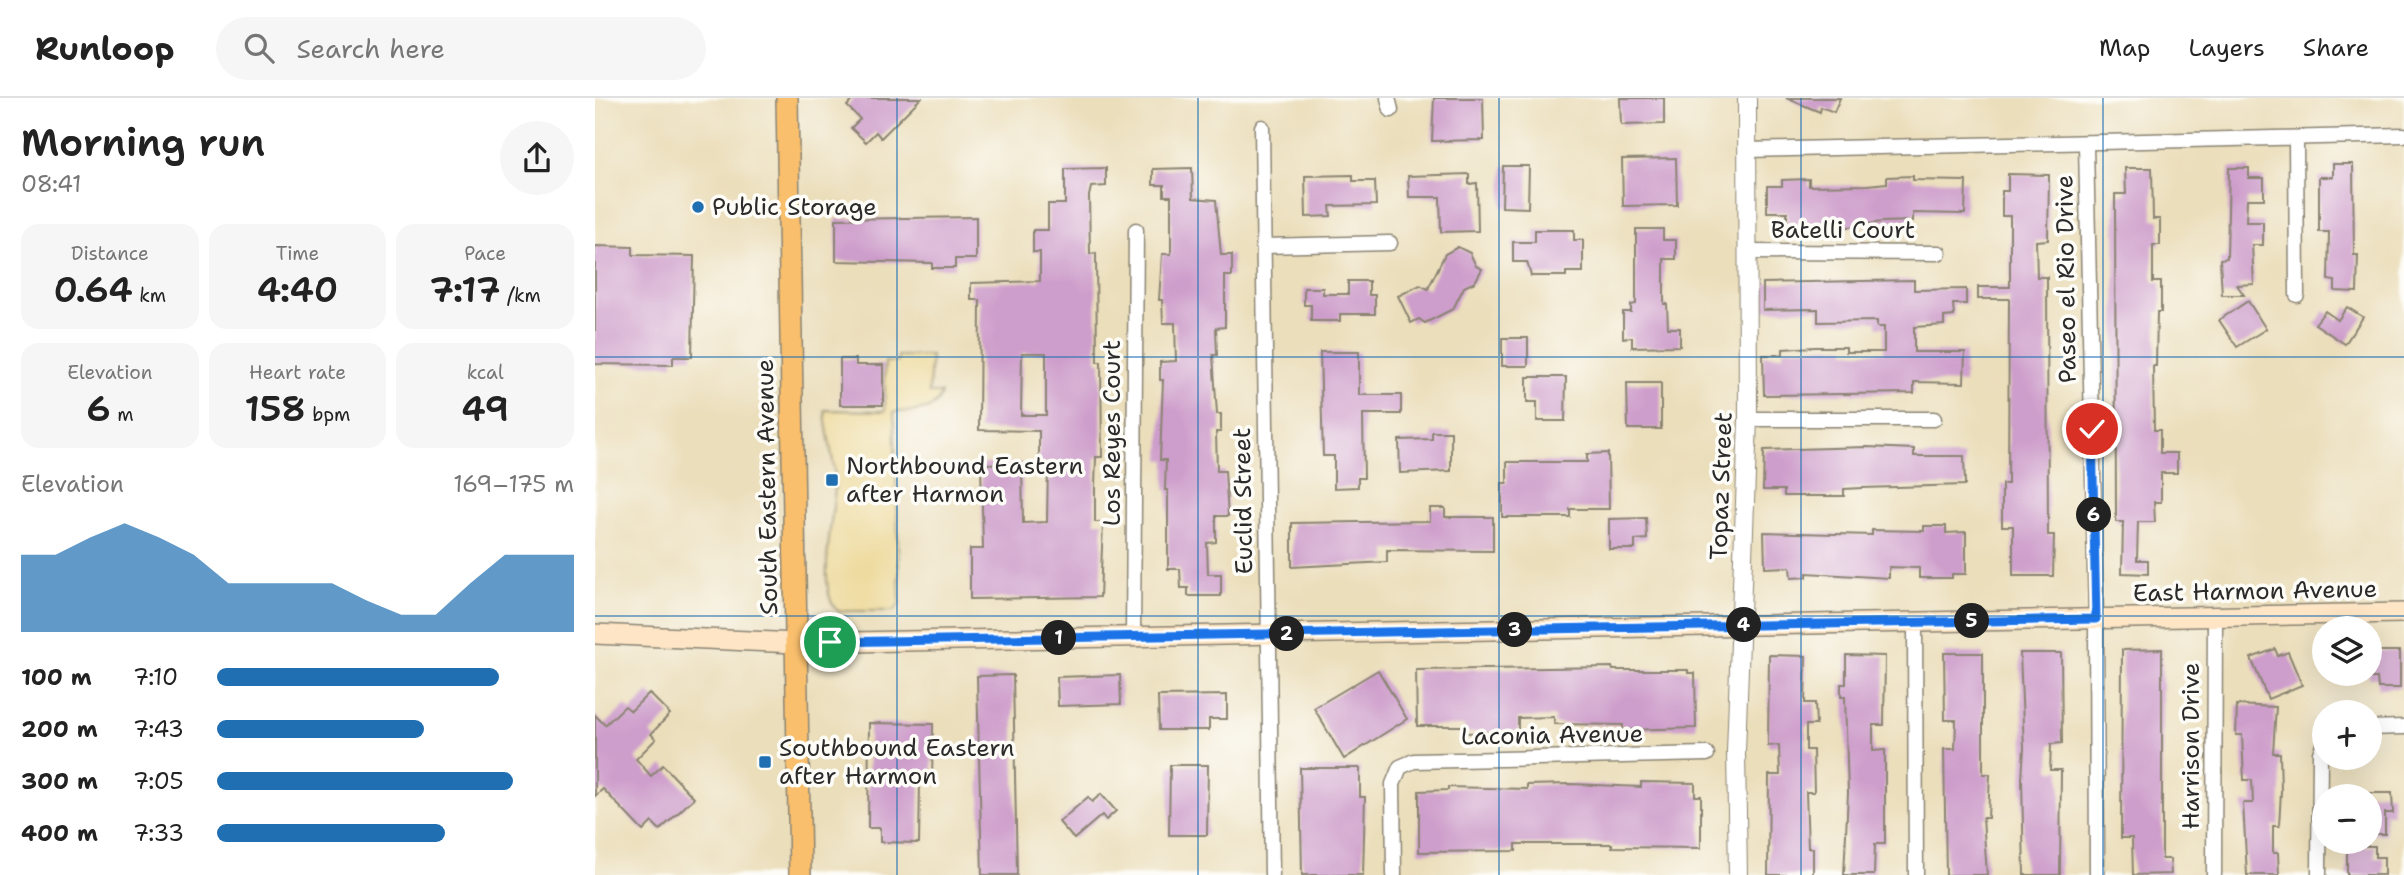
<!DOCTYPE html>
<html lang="en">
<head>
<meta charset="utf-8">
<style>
	body { margin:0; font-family:"Shantell Sans",sans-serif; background:#f6f6f6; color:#222; height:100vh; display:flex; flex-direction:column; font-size:26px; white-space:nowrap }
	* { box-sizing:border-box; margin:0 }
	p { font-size:23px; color:#767676 }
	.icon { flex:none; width:38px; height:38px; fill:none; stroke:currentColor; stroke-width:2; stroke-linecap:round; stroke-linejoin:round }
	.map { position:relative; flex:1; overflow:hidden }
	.drawer { display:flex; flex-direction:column; background:#fff; width:595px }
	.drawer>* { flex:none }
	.buttons { position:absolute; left:1717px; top:518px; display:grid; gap:14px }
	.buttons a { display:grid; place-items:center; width:70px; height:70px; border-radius:50%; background:#fff; box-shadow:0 7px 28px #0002; font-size:35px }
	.pin { position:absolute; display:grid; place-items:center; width:60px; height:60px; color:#fff; margin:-30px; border:4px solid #fff; border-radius:50%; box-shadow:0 2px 7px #0007 }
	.km { position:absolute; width:35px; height:35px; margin:-18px; border-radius:50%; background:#222; color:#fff; font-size:19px; line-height:35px; text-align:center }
	.round { display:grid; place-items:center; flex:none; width:74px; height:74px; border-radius:37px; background:#f6f6f6 }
	.headline { display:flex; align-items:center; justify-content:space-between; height:119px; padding:0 21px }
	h1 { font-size:38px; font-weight:600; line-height:52px }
	.stats { display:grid; grid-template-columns:repeat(3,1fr); gap:10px; height:119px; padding:7px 21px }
	.stats div { display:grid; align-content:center; border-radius:18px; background:#f6f6f6; text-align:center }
	.stats b { font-size:35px; font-weight:600 }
	.stats small { font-size:19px; font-weight:400 }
	.stats p { font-size:19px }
	.chart { height:196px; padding:14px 21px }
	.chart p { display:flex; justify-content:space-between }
	.chart svg { width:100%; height:126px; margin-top:7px; fill:#1f6fb2; opacity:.7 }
	ul { padding:0 21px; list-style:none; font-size:23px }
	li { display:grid; grid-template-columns:112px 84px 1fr; align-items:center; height:52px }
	li i { height:18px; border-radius:9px; background:#1f6fb2 }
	header { display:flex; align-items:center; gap:42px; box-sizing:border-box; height:98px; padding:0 35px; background:#fff; border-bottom:2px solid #e0e0e0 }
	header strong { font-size:33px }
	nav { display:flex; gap:38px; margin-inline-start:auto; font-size:24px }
	.search { width:490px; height:63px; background:#f6f6f6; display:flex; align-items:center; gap:18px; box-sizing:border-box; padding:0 24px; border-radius:38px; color:#767676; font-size:26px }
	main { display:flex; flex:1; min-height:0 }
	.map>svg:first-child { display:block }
	.sand { fill:#eeda9e; stroke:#8c8264; stroke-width:2 }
	.building { fill:#cd9dcb; fill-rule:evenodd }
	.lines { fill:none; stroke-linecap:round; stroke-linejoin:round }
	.minor-casing { stroke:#8b8473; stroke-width:17 }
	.tertiary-casing { stroke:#8b8473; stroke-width:20 }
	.secondary-casing { stroke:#8b8473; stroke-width:22 }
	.primary-casing { stroke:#8b8473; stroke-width:24 }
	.minor { stroke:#fff; stroke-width:14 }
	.tertiary { stroke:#fff; stroke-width:18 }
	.secondary { stroke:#fde5c5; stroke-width:19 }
	.primary { stroke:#f9bf6d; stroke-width:21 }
	.route-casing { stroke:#fff; stroke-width:14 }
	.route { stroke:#1a73e8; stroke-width:9 }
	.grid { fill:none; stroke:#1f6fb2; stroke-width:2; stroke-opacity:0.55 }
	.poi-dot { fill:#1f6fb2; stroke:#fdfcf7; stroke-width:2.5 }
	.labels { text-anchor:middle; stroke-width:7; stroke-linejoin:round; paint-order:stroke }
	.poi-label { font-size:24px; fill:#2b2b2b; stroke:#fdfcf7; text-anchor:start }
	.street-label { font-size:24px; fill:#2b2b2b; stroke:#fdfcf7 }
</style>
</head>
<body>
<header>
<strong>Runloop</strong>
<div class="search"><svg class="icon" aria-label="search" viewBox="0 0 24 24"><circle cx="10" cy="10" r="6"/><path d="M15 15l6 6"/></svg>Search here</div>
<nav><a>Map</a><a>Layers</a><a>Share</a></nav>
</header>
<main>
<section class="drawer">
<div class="headline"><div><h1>Morning run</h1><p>08:41</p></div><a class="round"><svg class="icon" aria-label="share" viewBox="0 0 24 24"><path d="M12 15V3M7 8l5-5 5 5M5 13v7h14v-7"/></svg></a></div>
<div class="stats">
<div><p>Distance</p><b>0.64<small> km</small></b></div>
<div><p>Time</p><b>4:40</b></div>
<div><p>Pace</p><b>7:17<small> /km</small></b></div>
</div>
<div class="stats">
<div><p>Elevation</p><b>6<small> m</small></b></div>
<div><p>Heart rate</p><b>158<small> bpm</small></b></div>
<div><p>kcal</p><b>49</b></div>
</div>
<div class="chart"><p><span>Elevation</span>169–175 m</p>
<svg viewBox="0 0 160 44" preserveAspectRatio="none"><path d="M0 44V17L10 17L20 11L30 6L40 11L50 17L60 27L70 27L80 27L90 27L100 33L110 38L120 38L130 27L140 17L150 17L160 17V44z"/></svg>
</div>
<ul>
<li><b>100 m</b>7:10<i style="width:79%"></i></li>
<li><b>200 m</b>7:43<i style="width:58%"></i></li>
<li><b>300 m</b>7:05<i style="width:83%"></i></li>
<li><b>400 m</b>7:33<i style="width:64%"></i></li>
</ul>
</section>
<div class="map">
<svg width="1809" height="777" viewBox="0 0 1809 777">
	<rect width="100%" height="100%" fill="#fdfcf7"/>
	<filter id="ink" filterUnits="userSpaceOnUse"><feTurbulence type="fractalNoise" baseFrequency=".0143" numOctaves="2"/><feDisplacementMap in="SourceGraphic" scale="14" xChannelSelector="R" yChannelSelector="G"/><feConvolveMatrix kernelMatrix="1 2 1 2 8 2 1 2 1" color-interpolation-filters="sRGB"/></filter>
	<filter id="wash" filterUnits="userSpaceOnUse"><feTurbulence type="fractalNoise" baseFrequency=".00686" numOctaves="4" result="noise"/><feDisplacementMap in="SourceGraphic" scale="28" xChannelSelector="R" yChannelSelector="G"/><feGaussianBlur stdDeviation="1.57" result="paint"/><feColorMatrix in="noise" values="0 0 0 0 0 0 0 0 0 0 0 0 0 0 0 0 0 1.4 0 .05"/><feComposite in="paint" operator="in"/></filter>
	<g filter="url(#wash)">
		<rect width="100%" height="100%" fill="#ebdebb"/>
		<path class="sand" d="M303,258H336L334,295H346C343,316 315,313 299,314L305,505L299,513H243C219,492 241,413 240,382C239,358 231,336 230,312L290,313V264H303Z"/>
		<g id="blocks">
			<g class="building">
				<path d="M259,0H326L286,40L281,34L271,44L256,30L265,21L252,8Z"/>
				<path d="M839,0H888L889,42L837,43Z"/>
				<path d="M1025,0H1069V26L1026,27Z"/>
				<path d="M1191,0H1245L1239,14L1226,9L1225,14Z"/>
				<path d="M1081,60L1082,107L1028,108L1027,61Z"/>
				<path d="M1738,66H1758L1759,157H1763L1762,194L1740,193V183L1733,182L1734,134H1724V79H1738Z"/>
				<path d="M908,68H934L933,110L907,109Z"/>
				<path d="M511,70V88L496,89L494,98L495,156L501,155L502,264H506L507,359H501L500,389V424H508L505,499L375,501V451H388L386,366L427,365L428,425L452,424L453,365H444V333L384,332L385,202H376V185L445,183V154H438V132H453V106H470V71ZM427,255H451V317H426Z"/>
				<path d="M597,70L598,100L621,102L626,157H637V178H630V229L621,230L622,257H618L622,316H626V334H621L622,373H630L633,418H621V444L612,445L613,476H626V498H593V490H586L585,471H573V392H570L571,362H565L568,282H565V264L581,263L580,225H568L567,202H564L567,156H576V98H569V87H558V71Z"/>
				<path d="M1530,70H1557L1558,121H1565V147H1558V184H1566V214H1562L1561,268H1558L1559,332H1565V355H1582V375H1566V404H1559L1560,424H1543L1542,462H1553V476L1527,475L1528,424H1521L1520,96H1531Z"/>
				<path d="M1634,70H1654V80H1669V101H1652L1651,124H1668V147H1657L1659,186L1642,187L1649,197H1627L1625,161L1632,160Z"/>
				<path d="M874,76V86L882,85L883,133L846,134L845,99H814L813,78Z"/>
				<path d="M1413,76L1454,77L1453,142L1441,143L1442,179H1452L1453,437H1459L1458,478H1418V428H1407V386H1413L1414,201H1383V189H1415V118H1407V93H1413Z"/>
				<path d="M758,77V83H780L781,107L735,108L736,118L711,119L710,78Z"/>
				<path d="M1318,78V82L1371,83L1370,116L1318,115V123L1287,124L1253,129L1192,128V114H1172V88H1187V82L1214,81V88L1272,87L1292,85V79Z"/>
				<path d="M381,119V161H360V170H337V165L241,163V121Z"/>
				<path d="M1041,131H1068V142H1081V161H1069V206H1072L1073,230H1085V248L1037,249V239L1028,240V214H1036V207L1041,206Z"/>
				<path d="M940,132H979V142H988V174H971V178H936L932,164H918V144H940Z"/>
				<path d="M0,148L38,149V157L99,158L97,259H78V267L0,266Z"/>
				<path d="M863,149L875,155L881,168L887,171L880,184L869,189L858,211L830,225L824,221L816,225L803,198L825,187L833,191L850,156Z"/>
				<path d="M1319,182V192L1371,191V206H1358L1359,218L1349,219V227L1319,229V254H1370L1369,285L1319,284V295L1169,297L1168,257H1188V251L1220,249H1251V254H1289V229H1282V223L1223,224V211L1168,212V185Z"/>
				<path d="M753,183H774V197H780V216H745V223H716V207H709V190H728V196H753Z"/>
				<path d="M1653,203L1671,231L1642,249L1624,222Z"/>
				<path d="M1752,209L1768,219L1750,246L1720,226L1730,213L1743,222Z"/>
				<rect x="907" y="240" width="26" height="28"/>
				<path d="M725,254H764V297H806V316H768L769,380H763V389L739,390V358H728Z"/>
				<path d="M245,261H261V267H288V307H245Z"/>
				<path d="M932,279H971L970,323H942V304H932Z"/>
				<path d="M1032,285H1066V331H1033Z"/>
				<path d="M837,334H856V373L805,375L804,342L837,341Z"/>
				<path d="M1272,349L1319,351V358H1369L1370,387L1267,390L1249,391V398H1189V392H1168L1169,352Z"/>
				<path d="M1013,355L1014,411H975V419H907V385H912V364H992V356Z"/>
				<path d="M835,410H850V419H898V453L792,452V464L697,469V425L835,423Z"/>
				<path d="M1051,420L1052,441L1040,442V451H1014V421Z"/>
				<path d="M1329,428H1351V435L1371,434V476H1357V480H1324V470L1294,469V480L1212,475V479L1196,480L1195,469L1170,470L1169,434L1277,437V432L1329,433Z"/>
				<path d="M1567,551V761H1575L1576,776L1538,777L1537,740H1526L1527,552Z"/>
				<path d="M1680,551L1683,558L1693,554L1707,587L1673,601L1656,560Z"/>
				<path d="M1774,553H1805V590H1783L1782,580H1774Z"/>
				<path d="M1349,555H1388V676H1395L1393,720H1388L1392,777H1351L1349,651H1360L1361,622H1350Z"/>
				<path d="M1425,555H1466L1467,645L1456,646L1455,672H1466L1465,777H1429L1427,681L1429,650Z"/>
				<path d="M1174,557L1211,558L1210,605H1220L1221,627H1211V652H1218L1219,694H1211L1213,750H1218V777H1173L1174,677H1185L1184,647L1173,648Z"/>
				<path d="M1251,557L1290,558L1289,627H1278V653L1290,652V746H1280L1279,777H1249L1253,695L1250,599H1246V586H1251Z"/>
				<path d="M1017,569L1018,572H1093V575H1100L1101,630L1028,632V627L959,626V619L923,620V633L869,635V628H822L821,572Z"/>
				<path d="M783,572L812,621L749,661L719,610Z"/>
				<path d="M418,577L422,777H387L382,578Z"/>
				<path d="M525,577L526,606L463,608L462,579Z"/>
				<path d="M54,595L75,616L56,636L61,641L41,661L56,678L68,667L99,700L65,732L57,724L48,733L8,691L0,698V617L10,627L30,608L36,613Z"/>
				<path d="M632,597V621H614V632H564L563,598Z"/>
				<path d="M1642,607L1681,609L1678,655H1685L1686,693L1684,728H1678V755H1683L1684,777H1652L1648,705H1658L1657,682H1649L1647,637H1641Z"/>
				<path d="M274,625L338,626L337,684H325L324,745L285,744V730H273Z"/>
				<path d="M575,667H613L612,737H574Z"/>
				<path d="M705,670H765V699H770L768,777H707Z"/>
				<path d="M1046,684L1100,685V698H1106V750L1017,749V746H921V753L824,754V693L853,692V689L932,691V687L976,686L1046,689Z"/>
				<path d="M1774,695H1797L1798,715H1790V736H1774Z"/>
				<path d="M506,696L521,713L511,722L507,717L479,741L464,724L493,699L497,704Z"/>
				<path d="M1752,748H1780V759H1789V777H1752Z"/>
			</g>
		</g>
	</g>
	<g filter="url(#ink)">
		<use href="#blocks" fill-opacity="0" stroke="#8b8473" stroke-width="2"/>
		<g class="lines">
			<defs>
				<g id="minor">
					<path d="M793,0L796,12"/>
					<path d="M667,29L677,777"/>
					<path d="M1701,40L1702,197"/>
					<path d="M1491,46L1501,521L1502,777"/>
					<path d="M1153,52L1809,37"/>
					<path d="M668,148L795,145"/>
					<path d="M1153,154L1344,155"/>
					<path d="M1153,321H1339"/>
					<path d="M1320,524L1321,777"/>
					<path d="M538,539L541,132"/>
					<path d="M1774,630L1809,629"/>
					<path d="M799,777L798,686L805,669L819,663L1112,656"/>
					<path d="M1619,777L1620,519"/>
					<path d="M1724,777L1725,655L1729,645"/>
				</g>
				<path id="tertiary" d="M1143,777L1141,654L1153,321L1152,0"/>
				<path id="secondary" d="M0,536L201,545L1809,515"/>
				<path id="primary" d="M192,0L205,777"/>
			</defs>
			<use href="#minor" class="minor-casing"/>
			<use href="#tertiary" class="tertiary-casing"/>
			<use href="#secondary" class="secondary-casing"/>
			<use href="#primary" class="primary-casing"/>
			<use href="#minor" class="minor"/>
			<use href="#tertiary" class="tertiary"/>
			<use href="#secondary" class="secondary"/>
			<use href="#primary" class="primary"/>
		</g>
	</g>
	<g class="lines" filter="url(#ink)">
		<defs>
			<path id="route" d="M235,544L1501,521L1497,331"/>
		</defs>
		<use href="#route" class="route-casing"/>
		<use href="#route" class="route"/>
	</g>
	<path class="grid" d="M302,0V777M603,0V777M904,0V777M1206,0V777M1508,0V777M0,259H1809M0,518H1809"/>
	<g class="poi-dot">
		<circle cx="103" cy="109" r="7"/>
		<rect x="230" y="375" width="14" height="14" rx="3.5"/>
		<rect x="163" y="657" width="14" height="14" rx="3.5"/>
	</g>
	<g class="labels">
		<g class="poi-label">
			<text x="117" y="117">Public Storage</text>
			<text x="251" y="376">Northbound Eastern<tspan x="251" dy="28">after Harmon</tspan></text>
			<text x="184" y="658">Southbound Eastern<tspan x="184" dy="28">after Harmon</tspan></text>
		</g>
		<g class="street-label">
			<text x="1248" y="140">Batelli Court</text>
			<text transform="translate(1471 181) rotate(-91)" y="8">Paseo el Rio Drive</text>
			<text transform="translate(517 335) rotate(-90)" y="8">Los Reyes Court</text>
			<text transform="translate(1126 388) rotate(-88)" y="8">Topaz Street</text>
			<text transform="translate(172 389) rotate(-91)" y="8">South Eastern Avenue</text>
			<text transform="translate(648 403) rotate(-91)" y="8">Euclid Street</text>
			<text transform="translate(1660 493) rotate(-1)" y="8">East Harmon Avenue</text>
			<text transform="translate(957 637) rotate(-1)" y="8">Laconia Avenue</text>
			<text transform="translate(1596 648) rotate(-90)" y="8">Harrison Drive</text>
		</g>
	</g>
</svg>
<div class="buttons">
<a><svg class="icon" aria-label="layers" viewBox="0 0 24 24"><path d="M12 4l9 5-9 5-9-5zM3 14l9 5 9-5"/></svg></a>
<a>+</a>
<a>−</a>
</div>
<div class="pin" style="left:235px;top:544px;background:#1e9e55"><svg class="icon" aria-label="arrive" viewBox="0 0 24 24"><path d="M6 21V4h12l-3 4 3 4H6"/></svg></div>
<div class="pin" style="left:1497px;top:331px;background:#d93025"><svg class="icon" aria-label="check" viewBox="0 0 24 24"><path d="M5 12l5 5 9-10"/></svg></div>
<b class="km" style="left:464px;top:540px">1</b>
<b class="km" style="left:692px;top:536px">2</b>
<b class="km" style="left:920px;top:532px">3</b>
<b class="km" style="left:1149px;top:527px">4</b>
<b class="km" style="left:1377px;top:523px">5</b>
<b class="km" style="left:1499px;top:417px">6</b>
</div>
</main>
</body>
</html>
